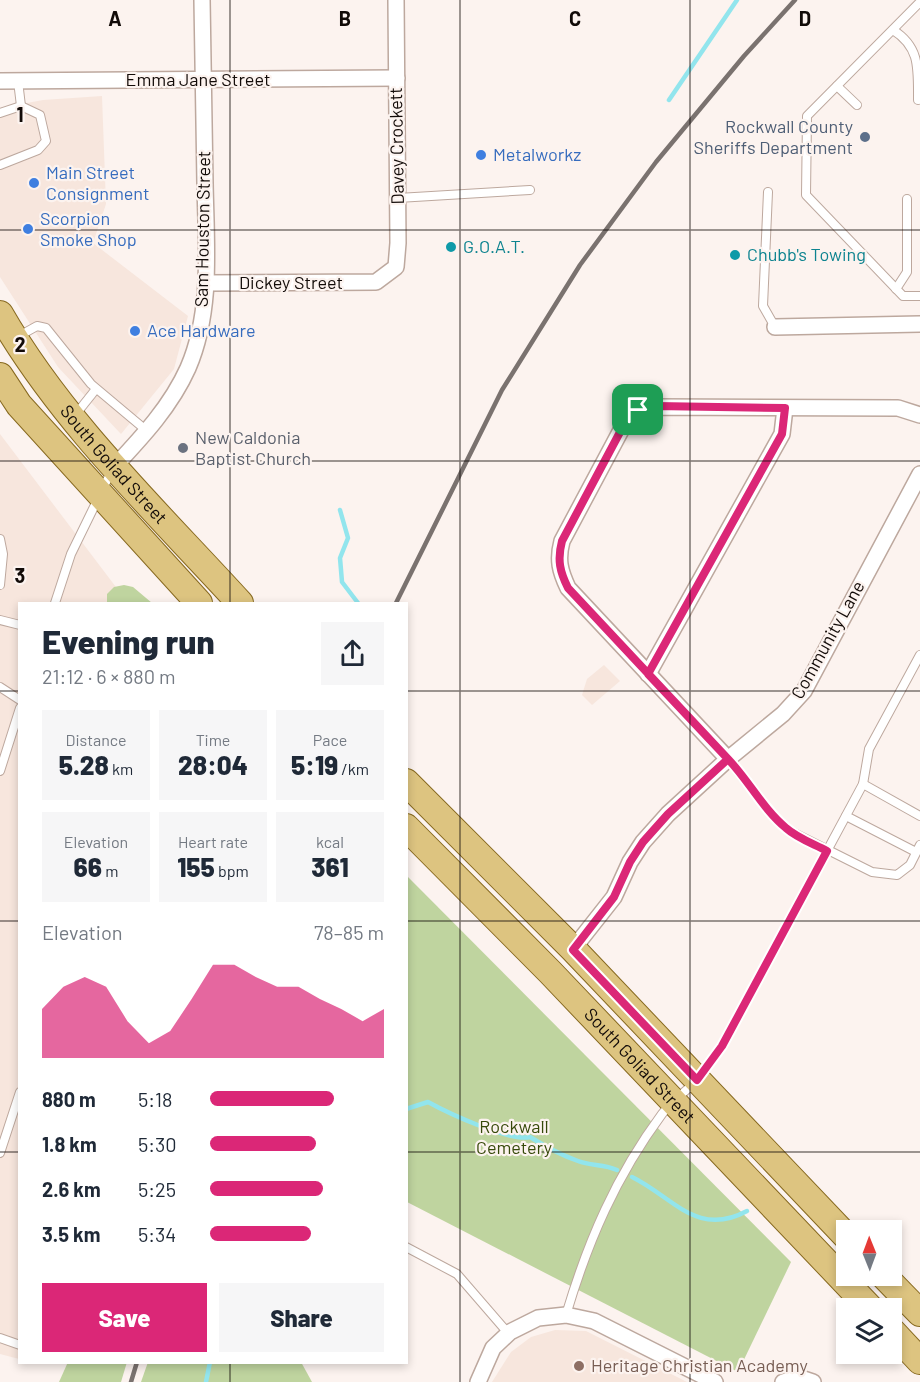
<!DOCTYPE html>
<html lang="en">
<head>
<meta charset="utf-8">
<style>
	body { margin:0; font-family:Barlow,sans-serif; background:#f6f6f7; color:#1f2937; height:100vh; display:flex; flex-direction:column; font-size:22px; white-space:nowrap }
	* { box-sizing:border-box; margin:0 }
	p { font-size:20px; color:#747a83 }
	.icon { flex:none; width:33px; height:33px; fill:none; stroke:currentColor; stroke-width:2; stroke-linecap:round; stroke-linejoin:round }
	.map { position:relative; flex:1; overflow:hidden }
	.sheet { position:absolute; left:18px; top:602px; width:390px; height:762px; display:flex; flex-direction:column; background:#fff; border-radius:0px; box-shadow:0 3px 9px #0003 }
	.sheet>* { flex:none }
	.needle { width:39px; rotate:359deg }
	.fabs { position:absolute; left:836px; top:1220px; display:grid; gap:12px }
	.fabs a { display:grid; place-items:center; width:66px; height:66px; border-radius:0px; background:#fff; box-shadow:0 3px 9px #0003; font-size:30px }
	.pin { position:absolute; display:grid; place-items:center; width:51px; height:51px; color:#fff; margin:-26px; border-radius:12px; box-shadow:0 3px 9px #0006 }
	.round { display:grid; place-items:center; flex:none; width:63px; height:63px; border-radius:0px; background:#f6f6f7 }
	.summary { display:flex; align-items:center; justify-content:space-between; height:102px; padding:0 24px }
	h1 { font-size:33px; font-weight:800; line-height:45px }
	.figures { display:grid; grid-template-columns:repeat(3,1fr); gap:9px; height:102px; padding:6px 24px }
	.figures div { display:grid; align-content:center; border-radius:0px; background:#f6f6f7; text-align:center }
	.figures b { font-size:26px; font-weight:800 }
	.figures small { font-size:16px; font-weight:400 }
	.figures p { font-size:16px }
	.chart { height:168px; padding:12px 24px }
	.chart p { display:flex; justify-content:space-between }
	.chart svg { width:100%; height:108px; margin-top:6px; fill:#db2777; opacity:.7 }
	.primary-button { display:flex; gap:12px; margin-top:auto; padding:12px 24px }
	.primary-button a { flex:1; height:69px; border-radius:0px; background:#db2777; color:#fff; font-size:24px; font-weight:800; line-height:69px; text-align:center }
	.primary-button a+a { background:#f6f6f7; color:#1f2937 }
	ul { padding:0 24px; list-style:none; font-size:20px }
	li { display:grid; grid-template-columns:96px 72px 1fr; align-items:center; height:45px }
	li i { height:15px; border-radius:8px; background:#db2777 }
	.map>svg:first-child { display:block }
	.built { fill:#f7e6dd }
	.green { fill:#bfd49f }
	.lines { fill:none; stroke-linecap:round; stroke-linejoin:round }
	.stream { stroke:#92e5ed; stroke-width:4.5 }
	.lane-casing { stroke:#bda89e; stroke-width:10 }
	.street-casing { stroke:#bda89e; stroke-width:18 }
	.primary-casing { stroke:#87691f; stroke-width:28 }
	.lane { stroke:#fff; stroke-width:8 }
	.street { stroke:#fff; stroke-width:15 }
	.primary { stroke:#ddc480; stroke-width:26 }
	.rail { stroke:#7a726f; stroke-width:4.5 }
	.route-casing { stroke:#fff; stroke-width:12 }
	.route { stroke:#db2777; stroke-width:8 }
	.grid { fill:none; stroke:#120b08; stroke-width:1.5; stroke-opacity:0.55 }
	.service-dot { fill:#5c6f8a; stroke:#fcf3ef; stroke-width:2 }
	.shop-dot { fill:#3f7fe0; stroke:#fcf3ef; stroke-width:2 }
	.culture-dot { fill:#0f9aa8; stroke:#fcf3ef; stroke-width:2 }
	.worship-dot { fill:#6b7280; stroke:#fcf3ef; stroke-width:2 }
	.education-dot { fill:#8d6e63; stroke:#fcf3ef; stroke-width:2 }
	.labels { text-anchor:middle; stroke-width:4.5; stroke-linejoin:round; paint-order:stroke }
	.street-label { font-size:18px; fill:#120b08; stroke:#fcf3ef }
	.service-label { font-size:18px; fill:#4e5e75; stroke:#fcf3ef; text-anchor:end }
	.shop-label { font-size:18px; fill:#366cbe; stroke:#fcf3ef; text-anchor:start }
	.culture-label { font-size:18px; fill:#0d838f; stroke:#fcf3ef; text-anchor:start }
	.worship-label { font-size:18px; fill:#5b616d; stroke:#fcf3ef; text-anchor:start }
	.park-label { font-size:18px; fill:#364909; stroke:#fcf3ef }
	.education-label { font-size:18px; fill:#785e54; stroke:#fcf3ef; text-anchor:start }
	.grid-label { font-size:20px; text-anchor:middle; font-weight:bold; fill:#120b08; stroke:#fcf3ef; stroke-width:4.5; stroke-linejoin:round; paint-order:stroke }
</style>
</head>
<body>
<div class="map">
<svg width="920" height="1382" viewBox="0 0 920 1382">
	<rect width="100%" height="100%" fill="#fcf3ef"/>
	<g class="built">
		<path d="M102,96L106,204L93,243L188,316L174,369L121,434L58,367L0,277V108L43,100Z"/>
		<path d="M0,434L128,603H20L19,1359L0,1354Z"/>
		<path d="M604,665L620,681L592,705L582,695L587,679Z"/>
		<path d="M555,1330L586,1331L687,1382H492L511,1352L531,1337Z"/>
	</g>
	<g class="green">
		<path d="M124,585L133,587L152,603H107V594L114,587Z"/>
		<path d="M406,875L791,1262L738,1372L407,1202Z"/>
		<path d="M68,1362H127L121,1382H59Z"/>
		<path d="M148,1362H301L312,1382H141Z"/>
	</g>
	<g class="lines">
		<g class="stream">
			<path d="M669,100L737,0"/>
			<path d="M340,510L348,538L340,558L342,582L358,603"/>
			<path d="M406,1109L428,1102C448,1113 510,1142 530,1137C546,1147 561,1155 578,1161C591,1166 604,1164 617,1170"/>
			<path d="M632,1177C673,1197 697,1238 747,1211"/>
			<path d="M206,1382L210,1362"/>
		</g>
		<defs>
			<g id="lane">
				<path d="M920,2L807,116L806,195L903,296H920"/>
				<path d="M893,30C920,47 918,68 918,100"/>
				<path d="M18,81L21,106"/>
				<path d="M837,86L857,105"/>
				<path d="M0,113L21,106L40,115L46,141L38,150L0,165"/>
				<path d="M768,192L763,306L775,327"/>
				<path d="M398,198L530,190"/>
				<path d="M896,289L907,272V199"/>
				<path d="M19,336L37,326L46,328L91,384L147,431"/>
				<path d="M76,414L96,389"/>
				<path d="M0,539L3,554L0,585"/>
				<path d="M55,603L71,554L112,470"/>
				<path d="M0,620L20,625"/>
				<path d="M0,687L20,700"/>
				<path d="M728,759L774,817L788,830L872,872L897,875L910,865L920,845"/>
				<path d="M0,771L20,708"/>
				<path d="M863,784L920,816"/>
				<path d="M846,816L916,852"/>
				<path d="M0,1153L20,1092"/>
				<path d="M406,1247L457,1274L508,1333"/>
				<path d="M566,1315C588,1241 616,1176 662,1114C671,1102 684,1093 695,1082C705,1071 713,1058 722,1046L863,784L869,749L920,655"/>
				<path d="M0,1338L20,1345"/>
			</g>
			<g id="street">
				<path d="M0,81L397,78"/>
				<path d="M206,283L376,282L396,267L398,243L396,0"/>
				<path d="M775,327L920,324"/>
				<path d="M115,466C143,436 171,406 188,368C213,310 206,244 205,183C204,122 203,61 202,0"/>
				<path d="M648,674L782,434L785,408"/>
				<path d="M728,759L568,588C560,571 557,560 562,541L627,419L638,410L656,407L898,408L920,415"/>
				<path d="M573,949L614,897L630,862L643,842L668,814L728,759L783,714L804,691L920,474"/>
				<path d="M478,1382L493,1348L510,1332L538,1318L566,1315L594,1321L715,1382"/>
				<path d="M783,1382L798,1377L813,1382"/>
			</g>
			<g id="primary">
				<path id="s1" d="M0,314C62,422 157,512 240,603"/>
				<path d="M0,376L19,405L199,603"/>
				<path d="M406,782L573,949L846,1236"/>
				<path id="s2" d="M406,827L550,972L870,1308"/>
				<path d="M883,1275L920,1313"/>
				<path d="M891,1330L920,1361"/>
			</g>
		</defs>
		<use href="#lane" class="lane-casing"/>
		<use href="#street" class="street-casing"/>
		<use href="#primary" class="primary-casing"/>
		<use href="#lane" class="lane"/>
		<use href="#street" class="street"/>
		<use href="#primary" class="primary"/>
		<g class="rail">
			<path d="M396,603L502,390L580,265L656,162L744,56L795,0"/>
			<path d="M131,1382L137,1362"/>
		</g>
	</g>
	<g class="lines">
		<defs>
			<path id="route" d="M638,410L627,419L562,541C557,560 560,572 568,588L728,759C749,781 763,809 786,828C797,838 814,844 827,851L722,1046L697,1080L573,950L614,897L630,862L643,842L668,814L728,759L648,674L782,434L785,408L656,406L638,410"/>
		</defs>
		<use href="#route" class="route-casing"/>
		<use href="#route" class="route"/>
	</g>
	<path class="grid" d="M230,0V603M460,0V1382M690,0V1382M0,230H920M0,461H920M0,691H20M406,691H920M0,921H20M406,921H920M0,1152H20M406,1152H920M230,1362V1382"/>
	<circle class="service-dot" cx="865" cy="137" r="6"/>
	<g class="shop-dot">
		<circle cx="481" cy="155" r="6"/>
		<circle cx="34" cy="183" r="6"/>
		<circle cx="28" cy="229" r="6"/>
		<circle cx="135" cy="331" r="6"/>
	</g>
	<g class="culture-dot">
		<circle cx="451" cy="247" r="6"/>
		<circle cx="735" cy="255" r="6"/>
	</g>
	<circle class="worship-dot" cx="183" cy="448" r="6"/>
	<circle class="education-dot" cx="579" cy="1366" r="6"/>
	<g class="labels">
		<g class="street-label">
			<text x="198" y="86">Emma Jane Street</text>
			<text transform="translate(397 146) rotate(-91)" y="6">Davey Crockett</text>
			<text transform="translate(203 229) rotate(-89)" y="6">Sam Houston Street</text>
			<text x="291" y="289">Dickey Street</text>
			<text dy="6" stroke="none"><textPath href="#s1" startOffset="189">South Goliad Street</textPath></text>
			<text transform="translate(828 640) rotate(-61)" y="6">Community Lane</text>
			<text dy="6" stroke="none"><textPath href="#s2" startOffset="334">South Goliad Street</textPath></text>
		</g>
		<g class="service-label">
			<text x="853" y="133">Rockwall County<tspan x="853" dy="21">Sheriffs Department</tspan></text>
		</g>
		<g class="shop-label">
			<text x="493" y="161">Metalworkz</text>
			<text x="46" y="179">Main Street<tspan x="46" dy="21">Consignment</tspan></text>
			<text x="40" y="225">Scorpion<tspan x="40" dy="21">Smoke Shop</tspan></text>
			<text x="147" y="337">Ace Hardware</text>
		</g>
		<g class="culture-label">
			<text x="463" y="253">G.O.A.T.</text>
			<text x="747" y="261">Chubb's Towing</text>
		</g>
		<g class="worship-label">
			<text x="195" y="444">New Caldonia<tspan x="195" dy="21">Baptist Church</tspan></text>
		</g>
		<g class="park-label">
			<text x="514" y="1133">Rockwall<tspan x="514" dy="21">Cemetery</tspan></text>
		</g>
		<g class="education-label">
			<text x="591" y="1372">Heritage Christian Academy</text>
		</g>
	</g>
	<g class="grid-label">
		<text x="115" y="26">A</text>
		<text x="345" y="26">B</text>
		<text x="575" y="26">C</text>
		<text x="805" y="26">D</text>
		<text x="20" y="122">1</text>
		<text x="20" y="352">2</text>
		<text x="20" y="583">3</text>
	</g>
</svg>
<div class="fabs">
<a><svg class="needle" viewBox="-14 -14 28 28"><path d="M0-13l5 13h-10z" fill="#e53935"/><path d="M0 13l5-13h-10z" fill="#747a83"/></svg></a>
<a><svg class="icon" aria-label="layers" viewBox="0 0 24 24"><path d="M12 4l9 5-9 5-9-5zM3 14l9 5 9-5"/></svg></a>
</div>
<div class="pin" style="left:638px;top:410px;background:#1e9e55"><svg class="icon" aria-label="arrive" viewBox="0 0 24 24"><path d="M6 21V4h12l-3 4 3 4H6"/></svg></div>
<section class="sheet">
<div class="summary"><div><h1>Evening run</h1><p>21:12 · 6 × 880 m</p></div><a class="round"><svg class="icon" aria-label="share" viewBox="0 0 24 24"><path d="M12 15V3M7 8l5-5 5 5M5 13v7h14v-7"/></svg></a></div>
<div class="figures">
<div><p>Distance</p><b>5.28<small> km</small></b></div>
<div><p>Time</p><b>28:04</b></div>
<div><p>Pace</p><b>5:19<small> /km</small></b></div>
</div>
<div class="figures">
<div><p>Elevation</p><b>66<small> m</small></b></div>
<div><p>Heart rate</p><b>155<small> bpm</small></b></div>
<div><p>kcal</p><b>361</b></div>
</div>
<div class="chart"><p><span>Elevation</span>78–85 m</p>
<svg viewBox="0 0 160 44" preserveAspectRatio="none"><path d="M0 44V24L10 15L20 11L30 15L40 29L50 38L60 33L70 20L80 6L90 6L100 11L110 15L120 15L130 20L140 24L150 29L160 24V44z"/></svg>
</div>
<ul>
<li><b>880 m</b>5:18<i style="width:71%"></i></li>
<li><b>1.8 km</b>5:30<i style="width:61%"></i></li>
<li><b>2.6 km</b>5:25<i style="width:65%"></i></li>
<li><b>3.5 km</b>5:34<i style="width:58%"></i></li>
</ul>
<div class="primary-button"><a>Save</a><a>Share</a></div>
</section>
</div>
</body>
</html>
